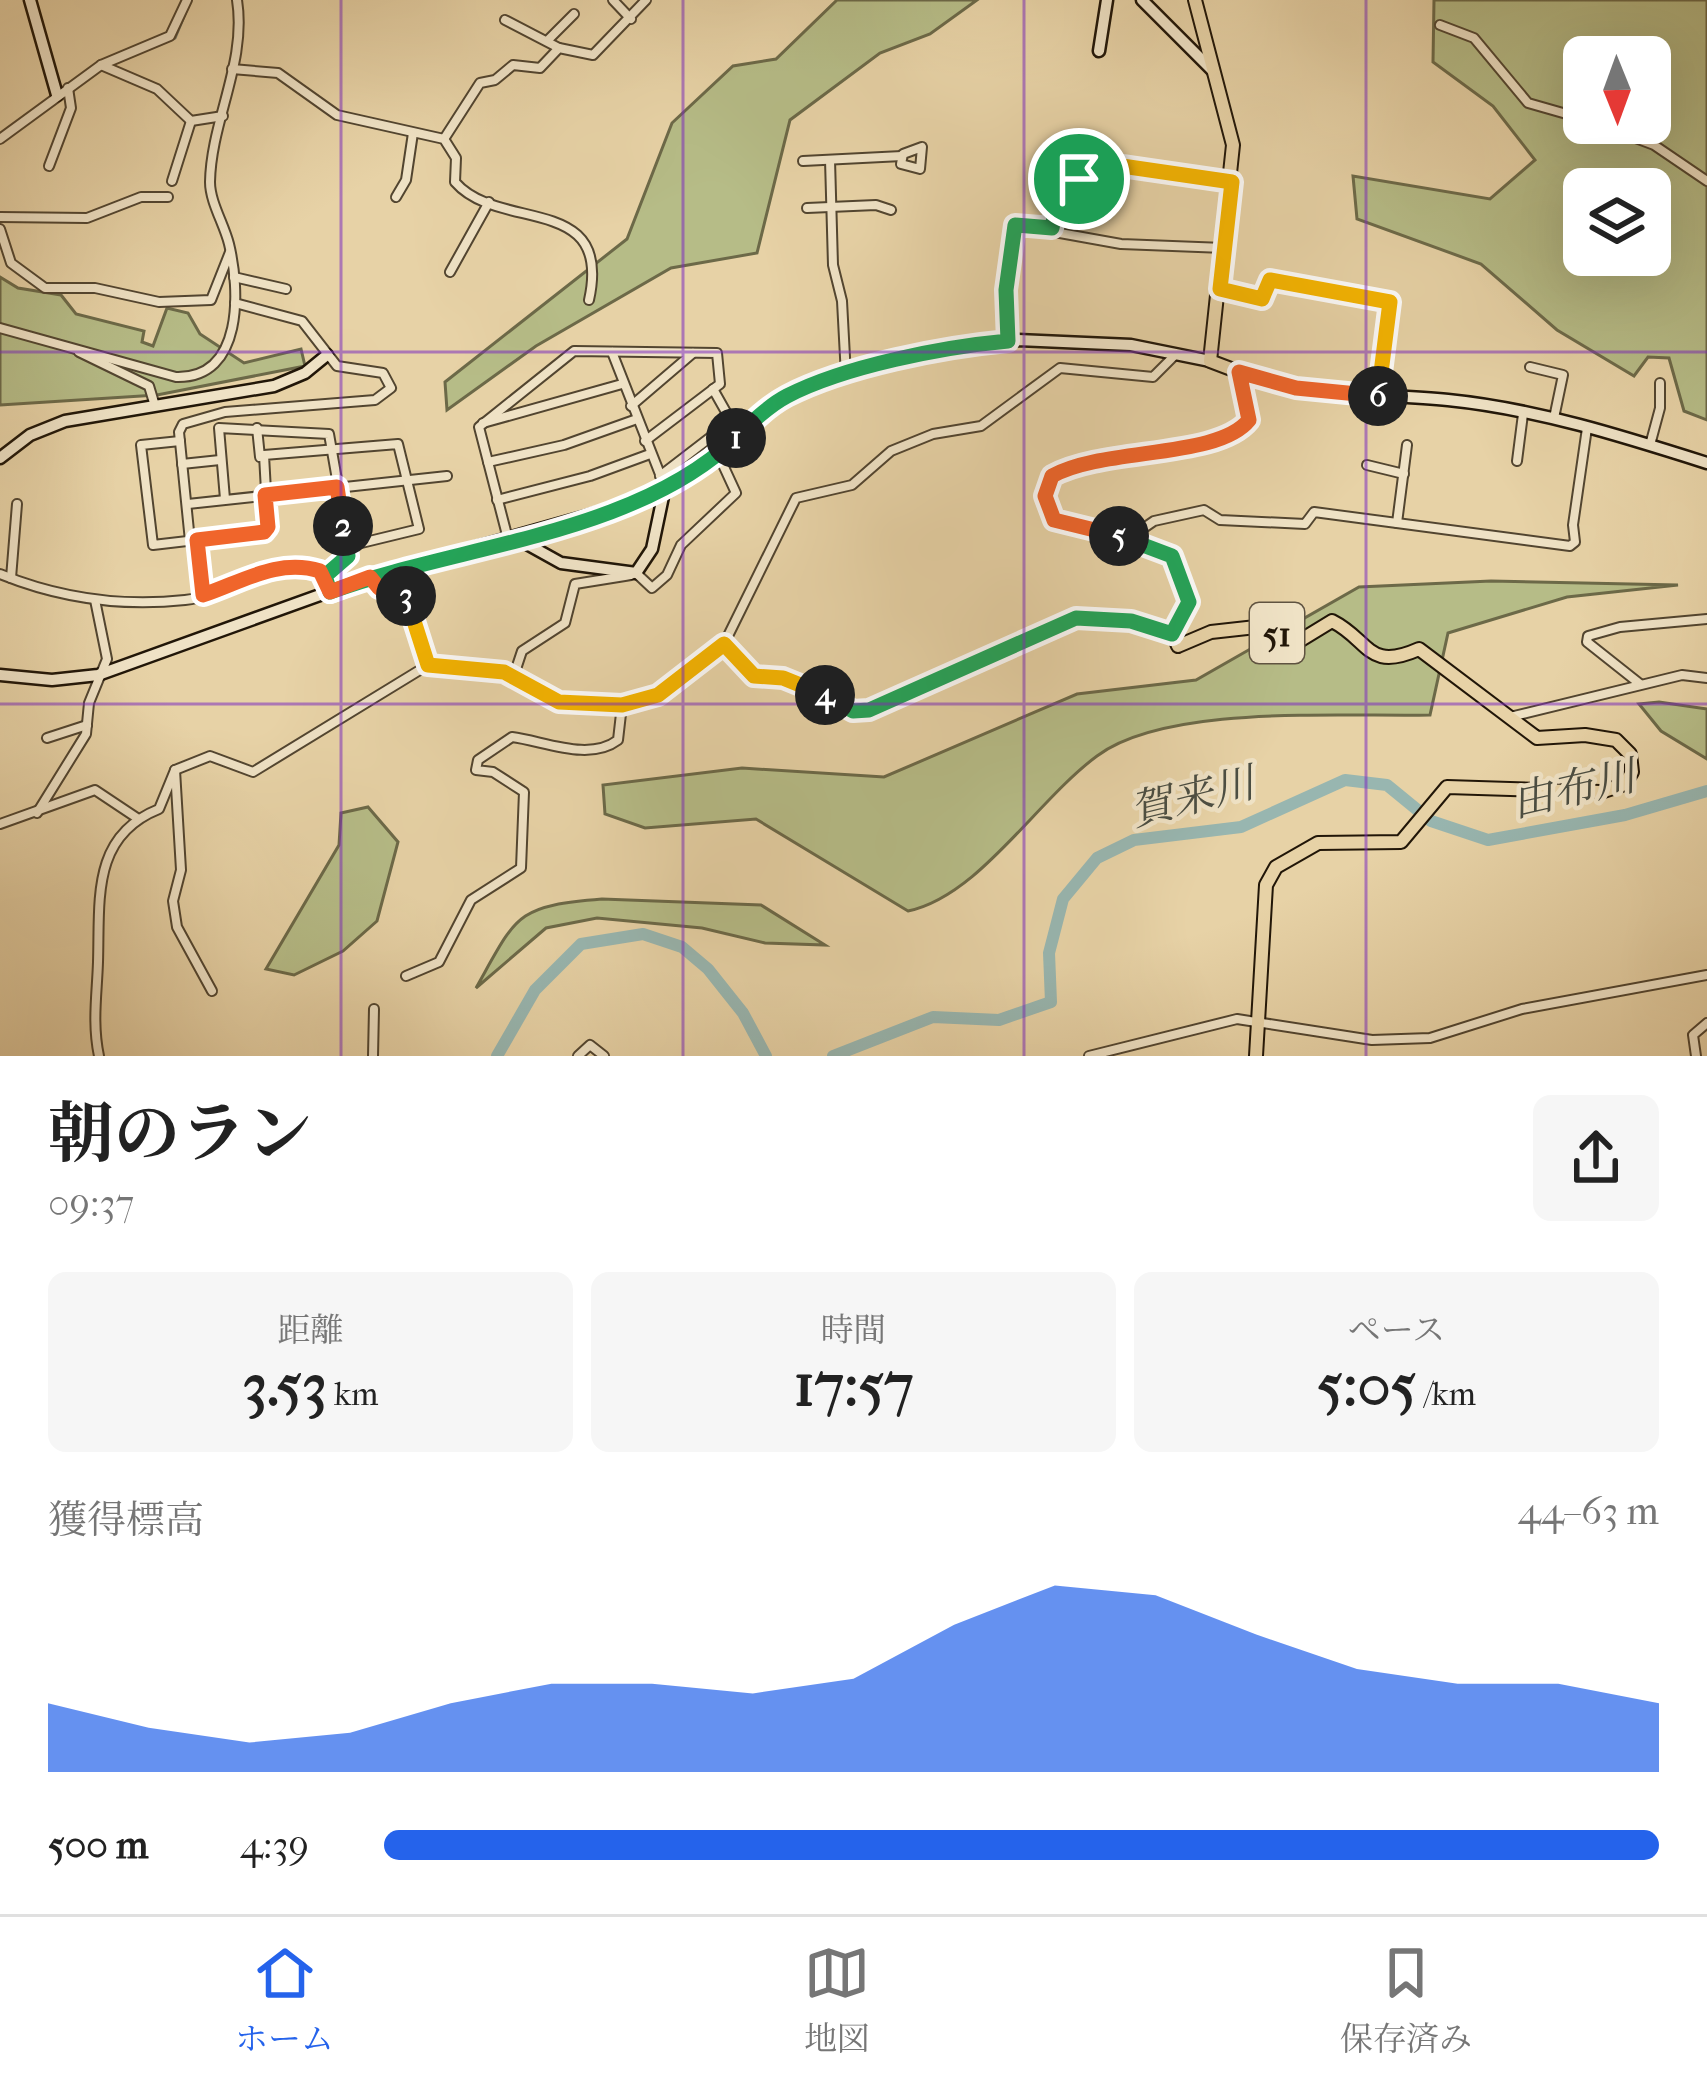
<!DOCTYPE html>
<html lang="ja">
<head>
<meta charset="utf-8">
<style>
	body { margin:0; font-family:"IM FELL French Canon","Noto Serif JP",serif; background:#f6f6f6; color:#222; height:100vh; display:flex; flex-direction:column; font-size:45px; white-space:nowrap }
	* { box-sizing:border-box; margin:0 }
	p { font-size:39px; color:#767676 }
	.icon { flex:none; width:66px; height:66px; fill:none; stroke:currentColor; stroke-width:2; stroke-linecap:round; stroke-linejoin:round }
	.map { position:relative; height:1056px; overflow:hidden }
	.panel { display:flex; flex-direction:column; background:#fff; flex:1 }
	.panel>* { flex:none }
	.needle { width:78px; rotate:179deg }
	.buttons { position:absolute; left:1563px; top:36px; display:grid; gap:24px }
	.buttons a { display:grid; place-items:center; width:108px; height:108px; border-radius:18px; background:#fff; box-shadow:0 12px 48px #0002; font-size:60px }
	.pin { position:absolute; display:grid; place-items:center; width:102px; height:102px; color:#fff; margin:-51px; border:6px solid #fff; border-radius:50%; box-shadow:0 3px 12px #0007 }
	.km { position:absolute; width:60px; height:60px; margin:-30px; border-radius:50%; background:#222; color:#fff; font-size:33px; line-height:60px; text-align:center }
	.round { display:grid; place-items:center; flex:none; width:126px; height:126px; border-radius:18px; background:#f6f6f6 }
	.head { display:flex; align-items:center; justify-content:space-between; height:204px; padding:0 48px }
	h1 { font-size:66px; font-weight:700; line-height:90px }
	.figures { display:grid; grid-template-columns:repeat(3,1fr); gap:18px; height:204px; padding:12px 48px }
	.figures div { display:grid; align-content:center; border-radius:18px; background:#f6f6f6; text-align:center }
	.figures b { font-size:60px; font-weight:700 }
	.figures small { font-size:33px; font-weight:400 }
	.figures p { font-size:33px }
	.chart { height:336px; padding:24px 48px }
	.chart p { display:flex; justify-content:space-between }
	.chart svg { width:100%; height:216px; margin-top:12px; fill:#2563eb; opacity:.7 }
	ul { padding:0 48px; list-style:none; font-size:39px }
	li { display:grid; grid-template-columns:192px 144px 1fr; align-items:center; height:90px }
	li i { height:30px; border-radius:15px; background:#2563eb }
	.tabs { display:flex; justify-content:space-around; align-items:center; height:168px; border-top:3px solid #e0e0e0; background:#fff; font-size:33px; color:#767676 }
	.tabs a { display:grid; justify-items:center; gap:6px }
	.tabs .selected { color:#2563eb }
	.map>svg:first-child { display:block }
	.green { fill:#b6bc87; stroke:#6c6948; stroke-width:3; fill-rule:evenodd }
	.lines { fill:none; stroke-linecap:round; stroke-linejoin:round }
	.stream { stroke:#68766d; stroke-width:3 }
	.river { stroke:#98b6b0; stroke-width:12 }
	.street-casing { stroke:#524530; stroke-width:12 }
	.secondary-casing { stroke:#211608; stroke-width:15 }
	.primary-casing { stroke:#211608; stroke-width:16 }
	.street { stroke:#efe2c5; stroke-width:8 }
	.secondary { stroke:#efe2c5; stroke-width:10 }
	.primary { stroke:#e7d2a6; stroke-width:12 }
	.split-1-casing { stroke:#fff; stroke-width:24 }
	.split-2-casing { stroke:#fff; stroke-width:24 }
	.split-3-casing { stroke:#fff; stroke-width:24 }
	.split-4-casing { stroke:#fff; stroke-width:24 }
	.split-5-casing { stroke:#fff; stroke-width:24 }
	.split-6-casing { stroke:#fff; stroke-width:24 }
	.split-7-casing { stroke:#fff; stroke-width:24 }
	.split-1 { stroke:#22a559; stroke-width:15 }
	.split-2 { stroke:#22a559; stroke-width:15 }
	.split-3 { stroke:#f0652b; stroke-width:15 }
	.split-4 { stroke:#f5b400; stroke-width:15 }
	.split-5 { stroke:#22a559; stroke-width:15 }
	.split-6 { stroke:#f0652b; stroke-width:15 }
	.split-7 { stroke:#f5b400; stroke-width:15 }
	.grid { fill:none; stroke:#7b2cbf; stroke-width:3; stroke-opacity:0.55 }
	.labels { text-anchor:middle; stroke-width:9; stroke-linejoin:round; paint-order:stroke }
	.shield { fill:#efe2c5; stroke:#5f5341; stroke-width:3 }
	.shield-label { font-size:36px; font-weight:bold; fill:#211608 }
	.water-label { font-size:42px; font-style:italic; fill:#4b4e43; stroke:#efe2c5 }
</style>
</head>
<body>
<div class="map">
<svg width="1707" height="1056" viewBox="0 0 1707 1056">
	<rect width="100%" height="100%" fill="#e7d2a6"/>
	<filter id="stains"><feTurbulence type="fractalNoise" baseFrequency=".00167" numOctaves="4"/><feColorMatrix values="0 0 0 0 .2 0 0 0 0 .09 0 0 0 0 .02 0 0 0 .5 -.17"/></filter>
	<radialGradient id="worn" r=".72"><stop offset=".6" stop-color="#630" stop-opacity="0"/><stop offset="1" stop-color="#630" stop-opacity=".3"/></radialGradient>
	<g class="green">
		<path d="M837,0H977L930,34L880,53L790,120L757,253L671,268L536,346L447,410L445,382L627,239L672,123L733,66L776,59Z"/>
		<path d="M1434,0H1707V420L1684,411L1669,358L1648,357L1634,376L1557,330L1481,264L1357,219L1353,176L1490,199L1535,160L1493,106L1433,62ZM1584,57H1650V123H1584ZM1584,189H1650V255H1584Z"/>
		<path d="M0,277L18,288L61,295L76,314L144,331L142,342L153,346L167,308L188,313L200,334L244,363L301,349L305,366L157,395L0,405Z"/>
		<path d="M1491,581L1678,585L1567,597L1448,633L1430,715C1342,717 1167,704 1097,756C1036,801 979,896 908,911L756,819L645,828L605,814L603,785L742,768L884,777L1077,694L1196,680L1359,587Z"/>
		<path d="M1659,702L1707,709V759L1661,731L1639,704Z"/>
		<path d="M368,807L398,842L377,921L343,951L294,975L266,969L339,845L341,813Z"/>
		<path d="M602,899L761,905L825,945L765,943L702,928L597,918L546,928L476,988C517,915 515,906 602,899Z"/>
	</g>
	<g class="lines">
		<path class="stream" d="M159,44L175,38L188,7"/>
		<g class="river">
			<path d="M497,1056L535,990L581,944L643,934L682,947L708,969L743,1013L766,1056"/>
			<path d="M833,1056L933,1017L999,1020L1051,1002L1049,953L1063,899L1097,858L1134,840L1241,827L1345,780L1387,785L1431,821L1488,840L1625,815L1707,791"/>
		</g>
		<defs>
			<g id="street">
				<path d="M613,0L631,19"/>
				<path d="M505,20L559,48"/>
				<path d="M1440,25L1474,38L1528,103L1584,119"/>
				<path d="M549,39L574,14"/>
				<path d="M101,65L157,89L191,121L223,116"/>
				<path d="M232,69L278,73L337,115L444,139L456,158L455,182C499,233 613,192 589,300"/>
				<path d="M1595,123L1654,145L1707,181"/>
				<path d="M0,139L101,65L170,36L187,0"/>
				<path d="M444,139L480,83L495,80L513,65L540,68L559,48L593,55L646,0"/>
				<path d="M922,147L920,169L901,164L903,154Z"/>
				<path d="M830,160L833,265L842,301L846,376"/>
				<path d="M803,161L902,156"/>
				<path d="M49,166L71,108L68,88"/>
				<path d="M172,181L191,121"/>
				<path d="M396,197L406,180L413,133"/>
				<path d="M807,208L876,205L891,210"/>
				<path d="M0,217L87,218L141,197H168"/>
				<path d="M1052,228L1061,181L1088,178L1098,168L1141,167L1230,182"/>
				<path d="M0,229L11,263L45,288H95L159,302L211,300L230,252"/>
				<path d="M450,272L489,202"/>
				<path d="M234,277L286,289"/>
				<path d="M1220,289L1262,299L1270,280L1390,302L1378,396"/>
				<path d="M0,328L176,377C244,379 240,289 229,244C224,224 210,202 210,182C211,121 247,62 237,0"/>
				<path d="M1008,341L1006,290L1015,225L1121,244L1224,248"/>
				<path d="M79,352L149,386L155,406"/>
				<path d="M612,352L665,487"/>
				<path d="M1530,367L1563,375L1554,418"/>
				<path d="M631,406L693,353"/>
				<path d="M483,423L622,384"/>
				<path d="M257,428L260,457"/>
				<path d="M180,441L141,445L153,545L264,532L268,527L264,455L398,444L419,529L349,546"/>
				<path d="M1650,445L1660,408V383"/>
				<path d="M1517,461L1523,414"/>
				<path d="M488,462L564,445L637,419"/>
				<path d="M182,464L220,460"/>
				<path d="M1367,465L1404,474"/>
				<path d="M660,476L725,426L726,412L713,389"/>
				<path d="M225,499L219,428L329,434L349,548L348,557L325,576"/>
				<path d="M497,500L590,476L650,454"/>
				<path d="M188,504L447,476"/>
				<path d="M1397,523L1407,445"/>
				<path d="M1087,529L1111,521L1138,532L1154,521L1204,510L1220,520L1305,524L1314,512L1570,546L1575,542L1573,525L1587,428"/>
				<path d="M508,539L479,427L574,351L717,353L720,384L645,441"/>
				<path d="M197,540L203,595"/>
				<path d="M190,541L179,432L183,424L225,412L375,400L391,388L383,373L337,366L302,321L235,303"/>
				<path d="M636,573L652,588L667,575L681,545L736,493L718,454"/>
				<path d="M0,574C59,598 121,607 185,600C233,595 270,554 320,571L330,592"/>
				<path d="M370,577L379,588L404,583L428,665"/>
				<path d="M11,578L17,504"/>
				<path d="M724,644L755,677L783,678L860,712L1076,618L1131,621L1173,634"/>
				<path d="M514,675L522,651L565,623L575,584L631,575"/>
				<path d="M1640,684L1587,642L1588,636L1620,627L1707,619"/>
				<path d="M1510,717L1682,675L1707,678"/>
				<path d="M47,738L87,725"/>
				<path d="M175,770L181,870L173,901L177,927L212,991"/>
				<path d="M37,813L86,734L89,703L107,659L95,600"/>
				<path d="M0,824L95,790L137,818"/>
				<path d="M406,976L439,962L471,900L521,868L524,792L493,772L476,770L478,760L512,737C544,741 589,762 618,740L622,705"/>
				<path d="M99,1056C92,1023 97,994 98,962C100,900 91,836 159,809L175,770L210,756L253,772L428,665L504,672L559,702L622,705L658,695L724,644L796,498L852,485L891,451L933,434L981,426L1060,368L1153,377L1176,354"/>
				<path d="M373,1056L374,1009"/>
				<path d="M578,1056L590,1045L604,1056"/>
				<path d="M1089,1056L1237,1019L1372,1040L1430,1038L1522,1009L1707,975"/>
				<path d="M1696,1056L1693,1035L1707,1023"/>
			</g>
			<g id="secondary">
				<path d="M30,0L57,95"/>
				<path d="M1142,0L1212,70"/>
				<path d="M1099,51L1107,0"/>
				<path d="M1239,372C1306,398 1378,393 1448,400C1537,409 1622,436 1707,463"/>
				<path d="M0,458L30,435L65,421L274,386L305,373L327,355"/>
				<path d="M516,538L561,563L636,573L652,549L665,487"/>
				<path d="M0,675L52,680L98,675L370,577L636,502L704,466L784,397L825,381L935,353L1018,340L1131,345L1210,361"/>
			</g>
			<path id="primary" d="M1195,0L1233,145L1210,361L1239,372L1249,420C1213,467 1070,437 1047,487C1039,545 1134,528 1170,554L1188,597L1173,634L1178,646L1211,632L1265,626L1296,643L1332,621C1370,640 1367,672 1419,649L1537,738L1585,735L1616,740L1630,754L1632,772L1625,784L1601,792L1447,787L1401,842L1318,843L1276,867L1266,885L1256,1056"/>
		</defs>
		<use href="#street" class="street-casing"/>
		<use href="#secondary" class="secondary-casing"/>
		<use href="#primary" class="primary-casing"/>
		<use href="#street" class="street"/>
		<use href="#secondary" class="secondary"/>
		<use href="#primary" class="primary"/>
	</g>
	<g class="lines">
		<defs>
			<path id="split-1" d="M736,438C751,423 768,406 787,396C845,366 943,347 1008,341L1006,290L1015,225L1052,228L1061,182L1079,179"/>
			<path id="split-2" d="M343,526L348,556L325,576L330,592C458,545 635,535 736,438"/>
			<path id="split-3" d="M343,526L337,487L265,495L268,527L264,532L197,540L203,595C242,582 278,558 320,571L330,592L370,577L379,588L404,584L406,596"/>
			<path id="split-4" d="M406,596L428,665L504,672L559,702L622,705L658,695L724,644L754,676L783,678L825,695"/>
			<path id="split-5" d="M825,695L853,711L869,710L1076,618L1131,621L1172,634L1189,602L1172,556L1119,536"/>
			<path id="split-6" d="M1119,536L1054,520L1045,496L1052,476C1104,447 1218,459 1249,420L1239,372L1296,388L1378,396"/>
			<path id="split-7" d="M1079,179L1098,168L1122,166L1232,182L1220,289L1262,299L1270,280L1390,302L1378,396"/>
		</defs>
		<use href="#split-1" class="split-1-casing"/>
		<use href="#split-2" class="split-2-casing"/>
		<use href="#split-3" class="split-3-casing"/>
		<use href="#split-4" class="split-4-casing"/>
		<use href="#split-5" class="split-5-casing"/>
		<use href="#split-6" class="split-6-casing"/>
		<use href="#split-7" class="split-7-casing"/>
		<use href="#split-1" class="split-1"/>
		<use href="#split-2" class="split-2"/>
		<use href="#split-3" class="split-3"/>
		<use href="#split-4" class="split-4"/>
		<use href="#split-5" class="split-5"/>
		<use href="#split-6" class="split-6"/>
		<use href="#split-7" class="split-7"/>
	</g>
	<path class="grid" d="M341,0V1056M683,0V1056M1024,0V1056M1366,0V1056M0,352H1707M0,704H1707"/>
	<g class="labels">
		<rect class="shield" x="1250" y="603" width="54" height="60" rx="9"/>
		<g class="shield-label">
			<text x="1277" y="646">51</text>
		</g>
		<g class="water-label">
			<text transform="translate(1573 788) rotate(-13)" y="15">由布川</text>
			<text transform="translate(1192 796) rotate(-14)" y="15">賀来川</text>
		</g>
	</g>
	<rect width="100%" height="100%" filter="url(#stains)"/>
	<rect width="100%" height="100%" fill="url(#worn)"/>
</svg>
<div class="buttons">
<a><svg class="needle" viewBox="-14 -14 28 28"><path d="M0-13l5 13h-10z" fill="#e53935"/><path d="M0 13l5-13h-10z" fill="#767676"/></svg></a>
<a><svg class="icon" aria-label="layers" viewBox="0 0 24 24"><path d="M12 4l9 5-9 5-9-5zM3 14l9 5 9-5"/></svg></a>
</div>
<div class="pin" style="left:1079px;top:179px;background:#1e9e55"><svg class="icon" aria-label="arrive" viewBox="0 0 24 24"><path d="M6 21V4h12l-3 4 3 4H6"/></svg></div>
<b class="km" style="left:736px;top:438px">1</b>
<b class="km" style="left:343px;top:526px">2</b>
<b class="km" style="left:406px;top:596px">3</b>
<b class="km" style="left:825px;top:695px">4</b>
<b class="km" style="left:1119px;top:536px">5</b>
<b class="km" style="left:1378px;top:396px">6</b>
</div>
<section class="panel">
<div class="head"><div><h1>朝のラン</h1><p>09:37</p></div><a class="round"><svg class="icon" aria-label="share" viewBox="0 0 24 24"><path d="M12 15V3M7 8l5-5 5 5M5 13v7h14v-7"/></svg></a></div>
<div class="figures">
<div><p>距離</p><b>3.53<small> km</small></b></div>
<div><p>時間</p><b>17:57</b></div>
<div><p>ペース</p><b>5:05<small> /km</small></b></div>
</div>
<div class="chart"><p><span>獲得標高</span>44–63 m</p>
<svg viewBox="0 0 160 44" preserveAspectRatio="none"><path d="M0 44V30L10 35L20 38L30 36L40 30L50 26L60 26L70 28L80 25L90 14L100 6L110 8L120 16L130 23L140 26L150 26L160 30V44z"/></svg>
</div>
<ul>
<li><b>500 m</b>4:39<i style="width:100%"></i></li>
</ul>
</section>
<nav class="tabs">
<a class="selected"><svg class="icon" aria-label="home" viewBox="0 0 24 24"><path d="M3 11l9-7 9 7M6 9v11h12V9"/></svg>ホーム</a>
<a><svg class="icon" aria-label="map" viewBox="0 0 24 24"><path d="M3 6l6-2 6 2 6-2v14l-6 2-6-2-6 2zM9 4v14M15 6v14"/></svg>地図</a>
<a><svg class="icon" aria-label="saved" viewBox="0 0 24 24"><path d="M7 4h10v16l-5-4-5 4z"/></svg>保存済み</a>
</nav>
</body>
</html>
